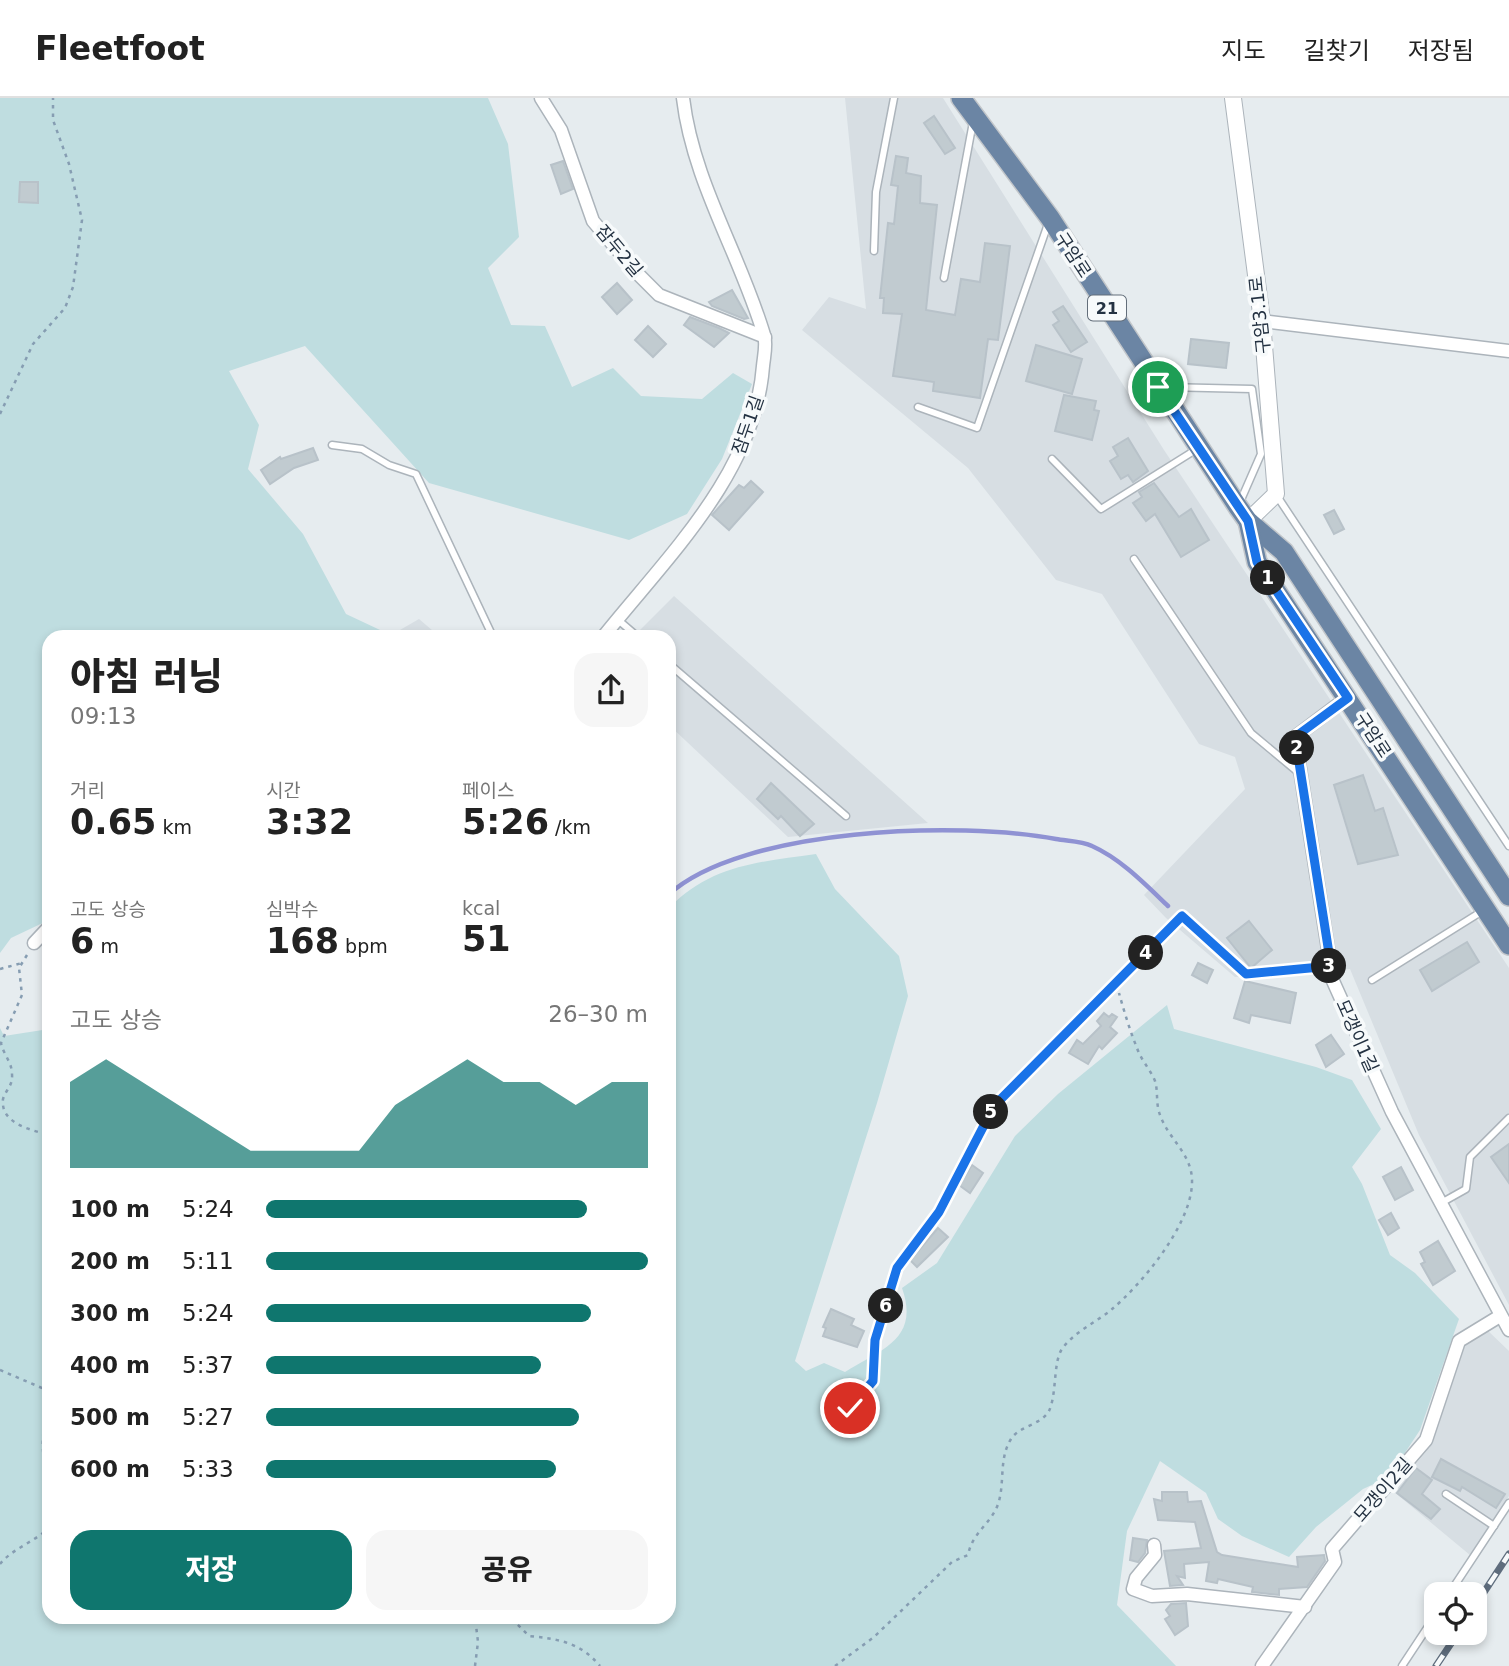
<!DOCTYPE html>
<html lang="ko">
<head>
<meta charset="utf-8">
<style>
	body { margin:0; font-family:"DejaVu Sans","Noto Sans KR",sans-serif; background:#f6f6f6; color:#222; height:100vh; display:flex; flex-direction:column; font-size:26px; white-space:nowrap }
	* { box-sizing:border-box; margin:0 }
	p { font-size:23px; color:#767676 }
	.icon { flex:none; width:38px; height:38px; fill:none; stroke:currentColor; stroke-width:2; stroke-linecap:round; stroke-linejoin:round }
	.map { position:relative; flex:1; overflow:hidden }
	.details { position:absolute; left:42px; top:532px; width:634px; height:994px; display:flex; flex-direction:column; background:#fff; border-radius:21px; box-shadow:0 4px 10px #0003 }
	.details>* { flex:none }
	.controls { position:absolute; left:1424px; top:1484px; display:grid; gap:14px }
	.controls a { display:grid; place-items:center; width:63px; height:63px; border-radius:14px; background:#fff; box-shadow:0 4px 10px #0003; font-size:35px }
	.pin { position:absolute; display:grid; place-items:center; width:60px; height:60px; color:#fff; margin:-30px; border:4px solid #fff; border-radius:50%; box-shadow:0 2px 7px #0007 }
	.km { position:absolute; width:35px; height:35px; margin:-18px; border-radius:50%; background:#222; color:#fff; font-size:19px; line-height:35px; text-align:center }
	.round { display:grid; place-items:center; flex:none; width:74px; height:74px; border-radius:21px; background:#f6f6f6 }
	.headline { display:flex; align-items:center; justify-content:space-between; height:119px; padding:0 28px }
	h1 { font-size:38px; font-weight:800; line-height:52px }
	.figures { display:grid; grid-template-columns:repeat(3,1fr); gap:10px; height:119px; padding:7px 28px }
	.figures div { display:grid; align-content:center }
	.figures b { font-size:35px; font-weight:800 }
	.figures small { font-size:19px; font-weight:400 }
	.figures p { font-size:19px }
	.chart { height:196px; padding:14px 28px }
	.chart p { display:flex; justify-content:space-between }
	.chart svg { width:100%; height:126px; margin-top:7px; fill:#0f766e; opacity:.7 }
	.button { display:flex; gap:14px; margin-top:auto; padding:14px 28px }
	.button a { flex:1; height:80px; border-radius:21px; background:#0f766e; color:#fff; font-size:28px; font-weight:800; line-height:80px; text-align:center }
	.button a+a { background:#f6f6f6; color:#222 }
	ul { padding:0 28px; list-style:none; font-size:23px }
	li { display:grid; grid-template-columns:112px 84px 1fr; align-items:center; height:52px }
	li i { height:18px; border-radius:9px; background:#0f766e }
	header { display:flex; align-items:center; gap:42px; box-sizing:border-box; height:98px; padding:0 35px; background:#fff; border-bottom:2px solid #e0e0e0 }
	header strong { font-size:33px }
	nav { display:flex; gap:38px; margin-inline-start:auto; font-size:24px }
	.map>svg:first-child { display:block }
	.built { fill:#d7dee3 }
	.green { fill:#bfdde0 }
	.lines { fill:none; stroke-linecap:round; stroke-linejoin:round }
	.stream { stroke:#8f92d3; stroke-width:4.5 }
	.building { fill:#c1cbd0; stroke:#b8c2c9; stroke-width:2 }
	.service-casing { stroke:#acb4bb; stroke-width:9 }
	.minor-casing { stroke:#acb4bb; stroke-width:15 }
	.tertiary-casing { stroke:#acb4bb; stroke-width:18 }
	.primary-casing { stroke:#c2c6ca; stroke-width:22 }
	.path { stroke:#869db2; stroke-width:2.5; stroke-dasharray:3.5 5; stroke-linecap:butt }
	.service { stroke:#fff; stroke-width:6 }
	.minor { stroke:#fff; stroke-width:12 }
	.tertiary { stroke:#fff; stroke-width:16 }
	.primary { stroke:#6b85a4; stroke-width:19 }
	.rail-casing { stroke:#5f6d7d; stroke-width:7 }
	.rail { stroke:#f7fafb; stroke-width:4.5; stroke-dasharray:13; stroke-linecap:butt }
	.route-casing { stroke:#fff; stroke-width:14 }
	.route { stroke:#1a73e8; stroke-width:9 }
	.labels { text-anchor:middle; stroke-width:7; stroke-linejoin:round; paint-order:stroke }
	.shield { fill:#f7fafb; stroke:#636e7a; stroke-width:2 }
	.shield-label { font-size:16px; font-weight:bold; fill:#243242 }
	.street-label { font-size:18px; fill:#243242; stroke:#f7fafb }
</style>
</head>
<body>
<header>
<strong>Fleetfoot</strong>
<nav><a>지도</a><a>길찾기</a><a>저장됨</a></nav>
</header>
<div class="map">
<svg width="1509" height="1568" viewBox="0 0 1509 1568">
	<rect width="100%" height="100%" fill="#e6ecef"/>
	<g class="built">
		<path d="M845,0H943L1164,352L1509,870V1207L1419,1037L1350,871L1235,879L1166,820L1144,797L1245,691L1235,659L1199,646L1102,496L1056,482L968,370L802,232L829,199L866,211Z"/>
		<path d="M674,498L928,725L788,739L669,627L668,539H633Z"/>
		<path d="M419,521L440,539H395L393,536Z"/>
		<path d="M1487,1232L1509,1253V1398L1470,1457L1393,1393L1430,1349L1465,1245Z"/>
	</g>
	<g class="green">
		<path d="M0,0H488L508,46L519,139L488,170L511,227L545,228L572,289L613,270L641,298L702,301L733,275L752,286L722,361L687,416L629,442L429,385L305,248L229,273L259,327L248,371L303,436L346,516L395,539H49V822L11,840L0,855Z"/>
		<path d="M816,756L835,791L899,858L908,898L877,1005L795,1263L806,1273L824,1265L845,1274C882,1251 920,1241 902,1190L937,1165L1015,1038L1058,996L1167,907L1174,931L1316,969L1352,982L1381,1031L1352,1069L1362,1086L1390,1157L1415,1175L1459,1221L1420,1332L1389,1379L1363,1391L1316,1429L1289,1459L1242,1438L1218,1421L1206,1395L1160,1363L1127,1433L1117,1507L1176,1568H0V930L4,938L49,931V1519H668L669,810C711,767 758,764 816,756Z"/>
	</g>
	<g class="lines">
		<path class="stream" d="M668,797C742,729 961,723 1056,741C1067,743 1082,743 1092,748C1121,761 1145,786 1168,808"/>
	</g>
	<g class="building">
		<path d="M934,18L955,50L945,56L924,25Z"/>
		<path d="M896,58L908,60L906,75L921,78L920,105L937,107L926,212L955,217L961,181L980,184L985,145L1010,148L998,242L988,241L980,300L933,293L934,284L893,278L902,216L883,215L884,200H880L888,125L894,126L898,88L891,87Z"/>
		<path d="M563,63L573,91L561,96L551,67Z"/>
		<path d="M20,84H38V105L19,104Z"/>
		<path d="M617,185L632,202L617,216L602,199Z"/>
		<path d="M732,192L748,220L744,221L712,208L709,204Z"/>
		<path d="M1063,208L1087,244L1071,254L1053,227L1059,223L1053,214Z"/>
		<path d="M690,219L719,230L729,235L714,249L684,227Z"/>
		<path d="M648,228L666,246L653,259L635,242Z"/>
		<path d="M1191,241L1229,245L1226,270L1188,266Z"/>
		<path d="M1036,247L1082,261L1072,296L1026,283Z"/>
		<path d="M1064,297L1096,303L1094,312L1099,313L1092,342L1055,333Z"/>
		<path d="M1128,340L1148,373L1133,384L1128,377L1121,381L1110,363L1118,358L1113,349Z"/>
		<path d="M313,350L318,362L294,370L270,386L261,372L280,359L281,361Z"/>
		<path d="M751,383L763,394L729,432L712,417L739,387L744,390Z"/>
		<path d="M1154,385L1179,419L1191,411L1209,442L1181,459L1155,416L1146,423L1133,405L1142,399L1139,394Z"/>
		<path d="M1334,412L1344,431L1334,436L1324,417Z"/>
		<path d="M1363,677L1375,713L1383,710L1398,757L1358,766L1334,687Z"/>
		<path d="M771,685L814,726L800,738L781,718L778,721L757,701Z"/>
		<path d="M1249,823L1272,852L1251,870L1227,840Z"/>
		<path d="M1467,844L1479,864L1432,893L1420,872Z"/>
		<path d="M1198,865L1213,872L1207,885L1192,877Z"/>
		<path d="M1245,883L1296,895L1290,925L1251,917L1249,925L1234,920Z"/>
		<path d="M1104,915L1109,919L1112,916L1117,919L1110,929L1117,935L1102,951L1099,948L1088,966L1069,955L1077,942L1083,946L1101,928L1097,923Z"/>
		<path d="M1331,937L1344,956L1326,969L1316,947Z"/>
		<path d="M1509,1046V1085L1491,1059Z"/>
		<path d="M972,1067L983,1075L970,1095L959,1087Z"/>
		<path d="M1401,1069L1413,1092L1395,1102L1383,1079Z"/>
		<path d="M1391,1115L1399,1130L1388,1137L1379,1122Z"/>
		<path d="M938,1130L948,1139L917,1169L910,1162Z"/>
		<path d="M1438,1143L1455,1173L1433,1187L1421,1166L1425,1164L1420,1154Z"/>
		<path d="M831,1211L854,1221L851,1227L864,1233L857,1249L823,1238L826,1230L823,1229Z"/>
		<path d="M1441,1361L1505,1396L1496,1410L1462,1389L1460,1393L1432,1379Z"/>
		<path d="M1416,1370L1432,1382L1422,1396L1440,1411L1431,1421L1397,1395Z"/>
		<path d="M1162,1394H1187L1188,1404L1201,1403L1217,1454L1222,1457L1298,1469L1297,1459L1324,1457L1325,1463L1307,1489L1279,1491V1497L1252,1494L1253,1489L1218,1481L1217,1485L1206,1483L1209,1464L1184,1466L1185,1480L1177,1478L1183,1487L1170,1488L1164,1453L1201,1450L1195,1424L1158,1422L1154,1401L1162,1403Z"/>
		<path d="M1133,1440L1147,1442L1145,1455L1138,1464L1130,1462Z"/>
		<path d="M1186,1505L1188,1528L1175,1537L1165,1521L1170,1518L1166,1512L1171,1506Z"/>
	</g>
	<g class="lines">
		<defs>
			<g id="service">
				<path d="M874,153L876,94L894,0"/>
				<path d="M944,180L973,24"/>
				<path d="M1164,289L1252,291L1261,356L1240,404"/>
				<path d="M918,309L977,330L1048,126"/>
				<path d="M332,347L362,351L389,367L416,376L493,539"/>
				<path d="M1052,361L1101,411L1197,351"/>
				<path d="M1277,398L1509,748"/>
				<path d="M1134,461L1251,635L1299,675"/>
				<path d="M617,521L638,539"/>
				<path d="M668,565L846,718"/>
				<path d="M1372,882L1484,812"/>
				<path d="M1441,1105L1466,1091L1470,1059L1509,1020"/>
				<path d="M850,1310L873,1282L875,1242L897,1170L939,1114L994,1008L1182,818L1246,876L1331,868"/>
				<path d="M1446,1396L1494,1428"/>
				<path d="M1449,1496L1509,1405"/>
				<path d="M1402,1568L1437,1515"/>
			</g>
			<g id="minor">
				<path d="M541,0L561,32L593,123L638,176L659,197L765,239"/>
				<path d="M1262,223L1509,253"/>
				<path d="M603,539C667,459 755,375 763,268C764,258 767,246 764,237C740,156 693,84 683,0"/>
				<path d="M1348,599L1295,639L1333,883L1392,1014L1509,1232"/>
				<path d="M34,845L49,829"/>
				<path d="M1154,1447L1155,1457L1136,1480L1133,1491L1152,1498L1187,1496L1305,1509"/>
				<path d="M1262,1568L1335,1464L1332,1451L1426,1342L1459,1243L1500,1218"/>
			</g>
			<path id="tertiary" d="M1233,0L1262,223L1276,396L1248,423"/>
			<g id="primary">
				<path d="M961,0L1050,120L1238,409L1248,423L1284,454L1509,798"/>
				<path d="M1248,423L1257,464L1509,847"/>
			</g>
		</defs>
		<use href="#service" class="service-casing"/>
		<use href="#minor" class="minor-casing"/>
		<use href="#tertiary" class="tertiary-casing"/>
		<use href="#primary" class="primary-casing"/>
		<g class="path">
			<path d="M0,316L33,246L65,210L73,189L82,122L69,66L53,22V0"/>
			<path d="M27,857L19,870L22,897L1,945C3,956 12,964 12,976C13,988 6,991 3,1001C0,1026 32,1032 49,1037"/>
			<path d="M0,871L22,865"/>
			<path d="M0,1272L49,1293"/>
			<path d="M49,1318C38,1336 44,1367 49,1386"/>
			<path d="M0,1466C12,1451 34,1444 49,1430"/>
			<path d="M494,1519L516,1525L529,1538C558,1541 580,1544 600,1568"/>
			<path d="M475,1568L478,1544L475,1519"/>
			<path d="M835,1568L874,1539L952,1464L968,1457C972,1437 985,1430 995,1413C1007,1391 997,1363 1011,1341C1019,1328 1041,1327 1049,1313C1057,1296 1053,1264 1062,1251C1074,1234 1095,1225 1111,1212C1142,1186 1191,1127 1192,1085C1193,1055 1167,1041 1159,1014C1156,1004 1158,992 1155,983C1150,971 1141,962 1137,950C1130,933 1124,913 1119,895"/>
		</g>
		<use href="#service" class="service"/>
		<use href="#minor" class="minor"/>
		<use href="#tertiary" class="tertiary"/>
		<use href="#primary" class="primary"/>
		<defs>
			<g id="rail">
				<path d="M1475,1508L1509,1456"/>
				<path d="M1436,1568L1458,1535"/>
			</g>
		</defs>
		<use href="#rail" class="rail-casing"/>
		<use href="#rail" class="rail"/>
	</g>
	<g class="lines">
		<defs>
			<path id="route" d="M850,1310L873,1283L875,1242L897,1170L939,1114L994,1008L1182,818L1246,876L1331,868L1295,639L1348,600L1257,464L1248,423L1158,289"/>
		</defs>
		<use href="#route" class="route-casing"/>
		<use href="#route" class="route"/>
	</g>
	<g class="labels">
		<rect class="shield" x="1088" y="197.5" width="38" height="25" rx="5"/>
		<g class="shield-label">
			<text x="1107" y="216">21</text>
		</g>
		<g class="street-label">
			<text transform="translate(619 153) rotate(50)" y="6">잠두2길</text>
			<text transform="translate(1073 157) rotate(57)" y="6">구암로</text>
			<text transform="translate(1260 217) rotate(-96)" y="6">구암3.1로</text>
			<text transform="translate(748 327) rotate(-71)" y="6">잠두1길</text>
			<text transform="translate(1373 637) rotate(57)" y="6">구암로</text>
			<text transform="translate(1357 938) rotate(66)" y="6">모갱이1길</text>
			<text transform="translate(1383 1392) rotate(-49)" y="6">모갱이2길</text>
		</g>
	</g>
</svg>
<div class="controls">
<a><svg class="icon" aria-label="locate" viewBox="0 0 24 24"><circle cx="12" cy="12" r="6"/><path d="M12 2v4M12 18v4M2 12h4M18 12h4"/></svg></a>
</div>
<div class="pin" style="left:1158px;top:289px;background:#1e9e55"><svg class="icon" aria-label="arrive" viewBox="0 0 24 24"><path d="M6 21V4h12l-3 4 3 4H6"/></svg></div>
<div class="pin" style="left:850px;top:1310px;background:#d93025"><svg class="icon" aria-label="check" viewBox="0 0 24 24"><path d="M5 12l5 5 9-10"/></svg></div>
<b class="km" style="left:1268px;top:480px">1</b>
<b class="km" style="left:1297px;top:650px">2</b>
<b class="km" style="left:1329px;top:868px">3</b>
<b class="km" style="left:1146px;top:855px">4</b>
<b class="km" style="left:991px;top:1014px">5</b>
<b class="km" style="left:886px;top:1208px">6</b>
<section class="details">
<div class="headline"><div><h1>아침 러닝</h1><p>09:13</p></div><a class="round"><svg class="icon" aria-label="share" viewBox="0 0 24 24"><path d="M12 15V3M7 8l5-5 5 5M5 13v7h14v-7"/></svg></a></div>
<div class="figures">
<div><p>거리</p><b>0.65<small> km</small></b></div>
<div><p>시간</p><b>3:32</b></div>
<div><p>페이스</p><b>5:26<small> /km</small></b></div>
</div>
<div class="figures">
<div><p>고도 상승</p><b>6<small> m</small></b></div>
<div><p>심박수</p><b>168<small> bpm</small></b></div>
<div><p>kcal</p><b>51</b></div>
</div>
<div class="chart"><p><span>고도 상승</span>26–30 m</p>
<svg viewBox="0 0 160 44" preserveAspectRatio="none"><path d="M0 44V14L10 6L20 14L30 22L40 30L50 38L60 38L70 38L80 38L90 22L100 14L110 6L120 14L130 14L140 22L150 14L160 14V44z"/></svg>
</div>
<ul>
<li><b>100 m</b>5:24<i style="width:84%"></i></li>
<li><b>200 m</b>5:11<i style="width:100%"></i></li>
<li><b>300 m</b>5:24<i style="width:85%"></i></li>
<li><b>400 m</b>5:37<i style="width:72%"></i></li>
<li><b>500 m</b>5:27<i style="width:82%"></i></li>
<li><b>600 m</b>5:33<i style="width:76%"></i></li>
</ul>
<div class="button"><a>저장</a><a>공유</a></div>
</section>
</div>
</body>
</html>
